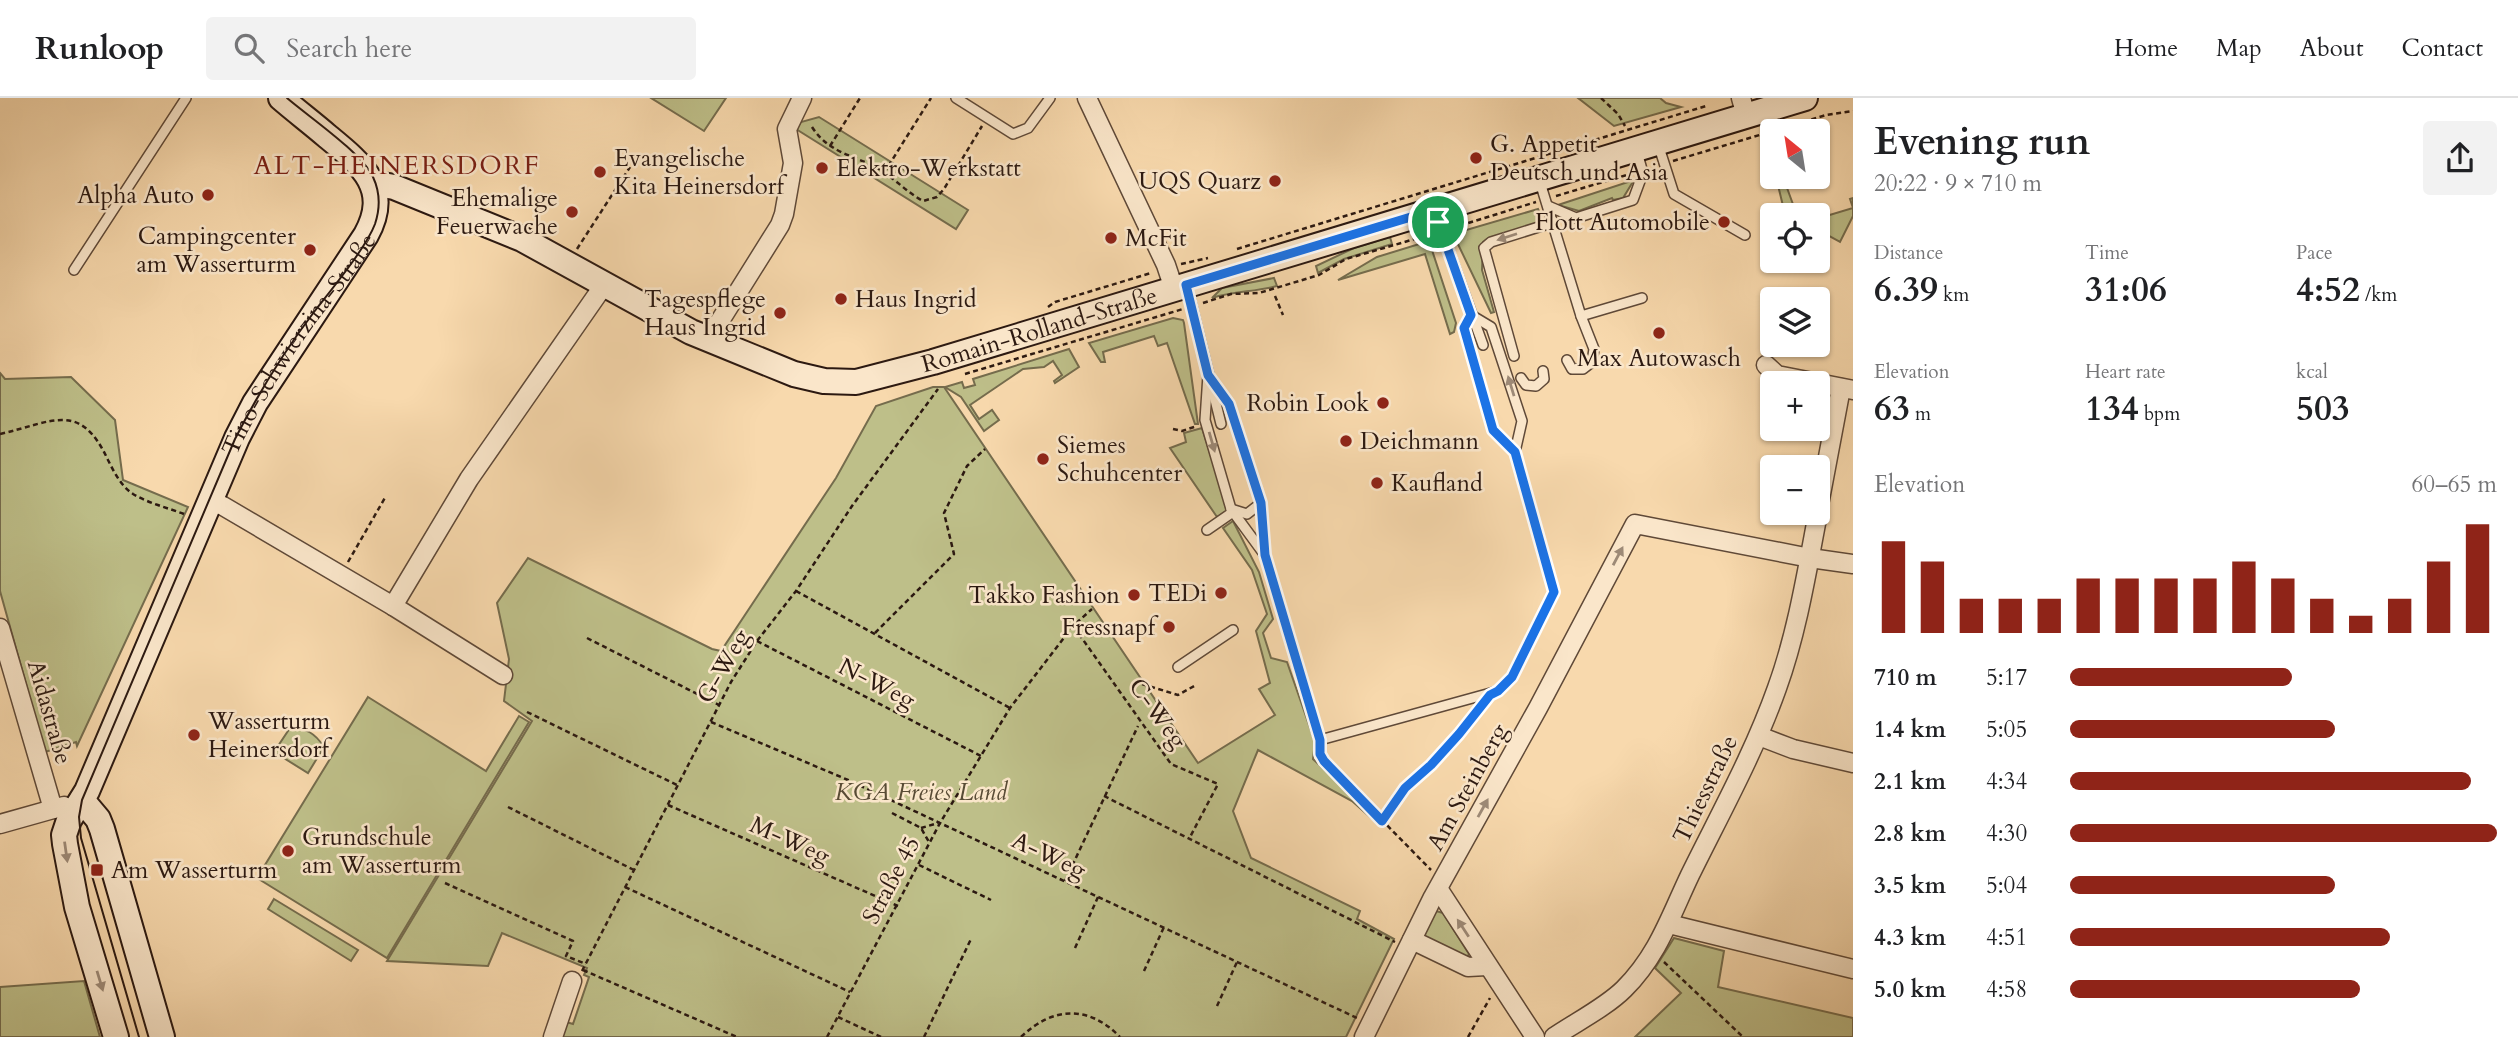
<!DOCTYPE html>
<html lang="en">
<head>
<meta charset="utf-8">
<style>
	body { margin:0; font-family:Cardo,serif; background:#f2f2f2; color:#202124; height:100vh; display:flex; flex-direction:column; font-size:26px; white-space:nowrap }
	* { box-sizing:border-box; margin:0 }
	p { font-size:23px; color:#757577 }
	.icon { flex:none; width:38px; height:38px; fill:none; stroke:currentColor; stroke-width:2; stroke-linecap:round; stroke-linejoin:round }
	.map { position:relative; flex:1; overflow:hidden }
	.drawer { display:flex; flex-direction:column; background:#fff; width:665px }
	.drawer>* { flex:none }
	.needle { width:46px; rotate:330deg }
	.tools { position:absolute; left:1760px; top:21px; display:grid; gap:14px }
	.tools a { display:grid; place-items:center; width:70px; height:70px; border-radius:7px; background:#fff; box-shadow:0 2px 5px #0004; font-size:35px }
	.pin { position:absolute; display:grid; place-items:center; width:60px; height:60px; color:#fff; margin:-30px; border:4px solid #fff; border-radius:50%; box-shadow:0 2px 7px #0007 }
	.round { display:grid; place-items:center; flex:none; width:74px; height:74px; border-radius:7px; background:#f2f2f2 }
	.summary { display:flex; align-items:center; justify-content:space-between; height:119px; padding:0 21px }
	h1 { font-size:38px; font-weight:700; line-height:52px }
	.stats { display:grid; grid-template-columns:repeat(3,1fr); gap:10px; height:119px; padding:7px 21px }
	.stats div { display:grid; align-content:center }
	.stats b { font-size:35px; font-weight:700 }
	.stats small { font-size:19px; font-weight:400 }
	.stats p { font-size:19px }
	.chart { height:196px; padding:14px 21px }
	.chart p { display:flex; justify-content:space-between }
	.chart svg { width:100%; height:126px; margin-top:7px; stroke:#8f2418; stroke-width:6 }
	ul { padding:0 21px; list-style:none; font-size:23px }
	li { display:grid; grid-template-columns:112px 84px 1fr; align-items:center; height:52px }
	li i { height:18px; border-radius:9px; background:#8f2418 }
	header { display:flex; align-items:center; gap:42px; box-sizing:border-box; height:98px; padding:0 35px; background:#fff; border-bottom:2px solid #e0e0e0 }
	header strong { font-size:33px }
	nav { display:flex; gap:38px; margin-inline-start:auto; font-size:24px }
	.search { width:490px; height:63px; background:#f2f2f2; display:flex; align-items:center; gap:18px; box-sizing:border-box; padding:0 24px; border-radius:7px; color:#757577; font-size:26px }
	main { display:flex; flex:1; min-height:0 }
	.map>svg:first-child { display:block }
	.green { fill:#bebf89; stroke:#756c4d; stroke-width:2 }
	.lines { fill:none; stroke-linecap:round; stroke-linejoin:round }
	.lane-casing { stroke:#5f4938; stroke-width:12 }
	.street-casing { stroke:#5f4938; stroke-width:21 }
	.secondary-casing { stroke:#2c1911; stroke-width:28 }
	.path { stroke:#2c1911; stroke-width:2.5; stroke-dasharray:5 3.5; stroke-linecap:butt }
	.lane { stroke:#fae6ca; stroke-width:9 }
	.street { stroke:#fae6ca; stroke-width:18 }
	.secondary { stroke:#fae6ca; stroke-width:24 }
	.tram { stroke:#2c1911; stroke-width:2 }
	.oneway { fill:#9d8a77 }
	.route-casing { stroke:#fff; stroke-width:14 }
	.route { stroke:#1a73e8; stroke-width:9 }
	.poi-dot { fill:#8f2418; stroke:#fae6ca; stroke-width:2.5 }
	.labels { text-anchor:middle; stroke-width:5; stroke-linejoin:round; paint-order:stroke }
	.poi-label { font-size:24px; fill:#2c1911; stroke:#fae6ca; text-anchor:start }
	.street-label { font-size:24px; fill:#2c1911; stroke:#fae6ca }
	.park-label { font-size:24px; font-style:italic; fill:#584b35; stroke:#fae6ca }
	.neighbourhood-label { font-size:26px; letter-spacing:2px; fill:#7a1f14; stroke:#fae6ca }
</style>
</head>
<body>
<header>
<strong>Runloop</strong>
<div class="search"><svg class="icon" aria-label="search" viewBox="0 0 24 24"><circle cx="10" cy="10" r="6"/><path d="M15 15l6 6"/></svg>Search here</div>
<nav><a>Home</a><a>Map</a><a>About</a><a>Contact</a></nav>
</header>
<main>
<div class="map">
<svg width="1853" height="939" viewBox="0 0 1853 939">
	<rect width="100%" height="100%" fill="#f8d9ad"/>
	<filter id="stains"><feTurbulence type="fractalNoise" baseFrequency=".00286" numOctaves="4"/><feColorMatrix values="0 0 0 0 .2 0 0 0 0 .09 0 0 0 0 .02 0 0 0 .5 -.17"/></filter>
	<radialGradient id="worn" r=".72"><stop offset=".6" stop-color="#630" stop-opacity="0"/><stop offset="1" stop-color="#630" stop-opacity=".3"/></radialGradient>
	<g class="green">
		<path d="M651,0H726L704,33Z"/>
		<path d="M1578,0H1660L1666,5L1681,9L1614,28Z"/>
		<path d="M819,19L968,112L956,131L796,31L801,24Z"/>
		<path d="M1776,79H1783L1794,109L1807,113L1820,109L1823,119L1853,110L1850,101L1853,100V118L1840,144L1818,132V117H1794L1784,112Z"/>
		<path d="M1634,82L1623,100L1613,102L1612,100L1579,113L1558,107Z"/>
		<path d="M1538,111L1541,118L1538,125L1487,141L1483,144L1482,172L1494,214L1491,215L1456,142V135Z"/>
		<path d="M1390,139L1392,146L1344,161L1318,175L1316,168L1354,150Z"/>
		<path d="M1429,143L1456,225L1454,234L1450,236L1425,156L1338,182L1377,159Z"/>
		<path d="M1274,180L1277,188C1255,194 1234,193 1212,200L1222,190Z"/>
		<path d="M1173,220L1183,222L1184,225L1198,326H1195L1167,245L1158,248L1154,238L1103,254L1105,264H1101L1089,245Z"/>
		<path d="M1069,251L1079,269L1055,285L1054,283L1062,277L1053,263L1044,269L1023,271L970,307L979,321L992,312L999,322L984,333L961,299L945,289L962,284L964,290L975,287L973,281Z"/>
		<path d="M0,275L5,281L71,279L115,322L123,382L188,409L77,648L76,644L45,654L0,493Z"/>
		<path d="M933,289H944L1198,665L1275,617L1259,591L1270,585L1256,533L1267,516L1252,472L1223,430L1233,423L1259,474L1273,521L1263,535L1271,560L1287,564L1315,644L1313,661L1373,717L1378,726L1352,703L1258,652L1233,713L1251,760L1360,813L1357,821L1394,841L1346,939H559L563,923L573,926L589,879L584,877L587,870L502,835L488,868L387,863L532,623L504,603L509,561L497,505L528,460L712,551L721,553L836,380L876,308Z"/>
		<path d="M1202,330L1228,412L1217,419L1170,350L1186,344L1184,335Z"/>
		<path d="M368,599L486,673L519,618L529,624L387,860L257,780Z"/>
		<path d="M290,630C306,630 315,635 324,649L308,675L274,654Z"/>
		<path d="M274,801L358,852L351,863L268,811Z"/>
		<path d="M1436,813L1443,815L1469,856L1466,861L1420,837Z"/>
		<path d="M1674,840L1724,853L1718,889L1853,920V939H1635L1681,895L1655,870Z"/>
		<path d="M84,883L100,939H0V889Z"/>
	</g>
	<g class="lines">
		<defs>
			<g id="lane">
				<path d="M956,0L1013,36L1028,30L1050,0"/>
				<path d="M1658,46L1674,96L1745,137"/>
				<path d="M1539,81L1581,218L1594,251L1592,264L1583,271H1572L1567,262"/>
				<path d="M1548,108L1576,120L1633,102L1643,75L1637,54"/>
				<path d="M1435,114L1483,247"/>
				<path d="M74,172L186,0"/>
				<path d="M1187,188L1221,326"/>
				<path d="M1581,218L1642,200"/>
				<path d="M1514,258L1484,150L1491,144L1545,127L1552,122"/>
				<path d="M1208,277L1229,306L1261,405L1265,457L1320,642L1498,593L1512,579L1554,494L1515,354L1522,323L1491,229L1471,217L1464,230L1493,332L1515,354"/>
				<path d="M1208,277L1205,322L1231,411L1264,456"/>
				<path d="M1521,280L1526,287L1536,288L1544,281L1543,273"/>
				<path d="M1231,411L1247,416L1261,405"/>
				<path d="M1207,432L1233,414"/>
				<path d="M1178,569L1233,532"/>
			</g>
			<g id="street">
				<path d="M1087,0L1166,167L1174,191"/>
				<path d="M1741,0L1746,18"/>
				<path d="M708,242L780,127L784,116L793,65L787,31L802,0"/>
				<path d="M1766,267L1777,277L1853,292"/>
				<path d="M209,402L223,408L393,508L503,577"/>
				<path d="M1818,412L1841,290"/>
				<path d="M393,508L469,381L604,187"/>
				<path d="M0,530L53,711"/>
				<path d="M1759,638L1793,651L1853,665"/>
				<path d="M0,726L64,708"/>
				<path d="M1439,792L1535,939"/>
				<path d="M1669,826L1853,871"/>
				<path d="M1412,842L1468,869L1487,868"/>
				<path d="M553,939L572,883"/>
				<path d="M1364,939L1433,799L1538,610L1635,426L1810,460L1853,466"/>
				<path d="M1554,939C1576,924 1606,909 1624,891C1658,857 1670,819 1690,777C1720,716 1754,655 1777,590C1797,535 1807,473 1818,415"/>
			</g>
			<g id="secondary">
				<path id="s1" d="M372,85L394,89L522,141L691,234L794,276L824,283L856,284L933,264L1805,0"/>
				<path d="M82,702L98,721L102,731L162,939"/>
				<path d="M116,939L77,809L65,746L64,737L69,722L87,693L237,340L255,305L366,137C392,90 361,66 327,38C312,25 296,13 281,0"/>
			</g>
		</defs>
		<use href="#lane" class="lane-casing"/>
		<use href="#street" class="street-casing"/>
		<use href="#secondary" class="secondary-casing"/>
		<g class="path">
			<path d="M1601,0L1618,16L1625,28"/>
			<path d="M812,29C830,57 857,57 882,73C896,82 908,95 923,103L937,99L944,91L982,28"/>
			<path d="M830,48L860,0"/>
			<path d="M1673,63L1826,17L1853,13"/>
			<path d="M884,75L931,0"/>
			<path d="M1556,98L1630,76"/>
			<path d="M1452,130L1536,104"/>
			<path d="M577,151L630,69"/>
			<path d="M1237,151L1706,8"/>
			<path d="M1181,166L1208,160"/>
			<path d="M1275,198L1283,217"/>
			<path d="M1203,205L1231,196L1259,195L1319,177L1346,161L1432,136"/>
			<path d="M1048,209L1055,204L1151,175"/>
			<path d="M965,276L1183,211"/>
			<path d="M1173,331L1182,333L1197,328"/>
			<path d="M0,336C53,324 80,302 108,362C114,374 121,388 133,396C148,405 168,410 184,416"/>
			<path d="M348,464L386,398"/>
			<path d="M796,493L1010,610"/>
			<path d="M1074,529L1171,666L1218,686L1189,741"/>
			<path d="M875,535L954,456L944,415L967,368L985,351"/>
			<path d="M587,540L719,607"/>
			<path d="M757,543L981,658"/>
			<path d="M1142,586L1178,597L1196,587"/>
			<path d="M527,614L679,688"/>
			<path d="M711,624L848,682L1357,920"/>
			<path d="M1320,652L1324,663L1431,772"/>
			<path d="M1104,698L1395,844"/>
			<path d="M668,707L898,808"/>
			<path d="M508,709L634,772"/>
			<path d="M892,715L921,730L929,744"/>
			<path d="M1382,723L1405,690L1431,667L1480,609"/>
			<path d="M921,730L938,725"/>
			<path d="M919,767L991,802"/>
			<path d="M1065,783L1138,628"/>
			<path d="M445,785L573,843L566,858L586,866"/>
			<path d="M625,789L850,894"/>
			<path d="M1075,850L1098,799"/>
			<path d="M1664,864L1743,939"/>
			<path d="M583,872L737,939"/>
			<path d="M582,873L731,584L757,543L796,493L852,408L938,291"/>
			<path d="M1144,873L1164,829"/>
			<path d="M1217,908L1237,864"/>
			<path d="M838,919L881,939"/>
			<path d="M827,939L940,725L1010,610L1073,528L1092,511"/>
			<path d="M924,939L971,841"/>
			<path d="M1021,939C1053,908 1089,907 1120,939"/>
			<path d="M1468,939L1490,900"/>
		</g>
		<use href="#lane" class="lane"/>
		<use href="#street" class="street"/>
		<use href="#secondary" class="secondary"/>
		<path class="tram" id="s2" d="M139,939L81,740L79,719L82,702L235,341C257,298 285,252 314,214C331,192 366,150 375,126C380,111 380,94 373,79C361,54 309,19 287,0"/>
	</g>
	<defs><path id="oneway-solid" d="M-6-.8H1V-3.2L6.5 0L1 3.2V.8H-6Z" transform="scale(1.75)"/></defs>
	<g class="oneway">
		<use href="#oneway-solid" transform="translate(1507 139) rotate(162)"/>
		<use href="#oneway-solid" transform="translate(1511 288) rotate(-107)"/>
		<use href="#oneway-solid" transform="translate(1212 344) rotate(74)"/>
		<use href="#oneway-solid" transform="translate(1618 458) rotate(-62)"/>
		<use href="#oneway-solid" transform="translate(1483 710) rotate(-61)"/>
		<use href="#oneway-solid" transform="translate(66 754) rotate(82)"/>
		<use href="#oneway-solid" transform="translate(1463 830) rotate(-123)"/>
		<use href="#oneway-solid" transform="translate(100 883) rotate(73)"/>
	</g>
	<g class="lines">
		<defs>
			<path id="route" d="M1434,112L1471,217L1464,230L1493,332L1515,354L1554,494L1512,579L1498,593L1490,597L1459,636L1431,667L1405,690L1382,723L1324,663L1320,656V642L1265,457L1261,405L1229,306L1208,277L1186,187Z"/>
		</defs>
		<use href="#route" class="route-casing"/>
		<use href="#route" class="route"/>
	</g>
	<g class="poi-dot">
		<circle cx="1476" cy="60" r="7"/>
		<circle cx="822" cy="70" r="7"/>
		<circle cx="600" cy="74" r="7"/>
		<circle cx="1275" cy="83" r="7"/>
		<circle cx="208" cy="97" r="7"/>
		<circle cx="572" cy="114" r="7"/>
		<circle cx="1724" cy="124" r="7"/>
		<circle cx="1111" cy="140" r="7"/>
		<circle cx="310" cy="152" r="7"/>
		<circle cx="841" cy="201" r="7"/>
		<circle cx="780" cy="215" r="7"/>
		<circle cx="1659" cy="235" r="7"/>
		<circle cx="1383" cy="305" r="7"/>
		<circle cx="1346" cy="343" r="7"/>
		<circle cx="1043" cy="361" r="7"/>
		<circle cx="1377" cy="385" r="7"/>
		<circle cx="1221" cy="495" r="7"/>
		<circle cx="1134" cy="497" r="7"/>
		<circle cx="1169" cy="529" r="7"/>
		<circle cx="194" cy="637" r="7"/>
		<circle cx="288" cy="753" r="7"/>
		<rect x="90" y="765" width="14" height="14" rx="3.5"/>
	</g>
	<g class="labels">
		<g class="poi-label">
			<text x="1490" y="54">G. Appetit<tspan x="1490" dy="28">Deutsch und Asia</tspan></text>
			<text x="614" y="68">Evangelische<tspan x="614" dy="28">Kita Heinersdorf</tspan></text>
			<text x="836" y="78">Elektro-Werkstatt</text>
			<text x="1261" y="91" text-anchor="end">UQS Quarz</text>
			<text x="194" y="105" text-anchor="end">Alpha Auto</text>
			<text x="558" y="108" text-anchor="end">Ehemalige<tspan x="558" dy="28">Feuerwache</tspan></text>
			<text x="1710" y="132" text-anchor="end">Flott Automobile</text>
			<text x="296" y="146" text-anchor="end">Campingcenter<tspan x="296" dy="28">am Wasserturm</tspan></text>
			<text x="1125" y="148">McFit</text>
			<text x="766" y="209" text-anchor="end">Tagespflege<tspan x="766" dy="28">Haus Ingrid</tspan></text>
			<text x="855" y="209">Haus Ingrid</text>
			<text x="1659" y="268" text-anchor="middle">Max Autowasch</text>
			<text x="1369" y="313" text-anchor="end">Robin Look</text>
			<text x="1360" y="351">Deichmann</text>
			<text x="1057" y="355">Siemes<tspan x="1057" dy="28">Schuhcenter</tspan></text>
			<text x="1391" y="393">Kaufland</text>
			<text x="1207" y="503" text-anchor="end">TEDi</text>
			<text x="1120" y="505" text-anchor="end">Takko Fashion</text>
			<text x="1155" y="537" text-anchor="end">Fressnapf</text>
			<text x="208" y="631">Wasserturm<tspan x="208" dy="28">Heinersdorf</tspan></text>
			<text x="302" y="747">Grundschule<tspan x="302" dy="28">am Wasserturm</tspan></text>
			<text x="111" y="780">Am Wasserturm</text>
		</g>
		<g class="street-label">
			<text dy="8" stroke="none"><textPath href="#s1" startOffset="718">Romain-Rolland-Straße</textPath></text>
			<text dy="8" stroke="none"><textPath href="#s2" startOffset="752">Tino-Schwierzina-Straße</textPath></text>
			<text transform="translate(723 568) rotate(-60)" y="8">G-Weg</text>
			<text transform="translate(877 585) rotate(27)" y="8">N-Weg</text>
			<text transform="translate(50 614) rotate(74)" y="8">Aidastraße</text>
			<text transform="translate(1158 615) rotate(54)" y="8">C-Weg</text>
			<text transform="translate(1467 689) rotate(-61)" y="8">Am Steinberg</text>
			<text transform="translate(1705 691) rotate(-64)" y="8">Thiesstraße</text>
			<text transform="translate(790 742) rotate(24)" y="8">M-Weg</text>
			<text transform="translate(1049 757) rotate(25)" y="8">A-Weg</text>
			<text transform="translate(891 782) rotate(-62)" y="8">Straße 45</text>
		</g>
		<g class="park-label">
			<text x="921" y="702">KGA Freies Land</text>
		</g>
		<g class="neighbourhood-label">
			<text x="397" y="76">ALT-HEINERSDORF</text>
		</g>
	</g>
	<rect width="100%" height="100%" filter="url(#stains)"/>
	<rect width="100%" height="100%" fill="url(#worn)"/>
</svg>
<div class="tools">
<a><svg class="needle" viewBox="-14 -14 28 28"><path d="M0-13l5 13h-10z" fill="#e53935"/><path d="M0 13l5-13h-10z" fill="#757577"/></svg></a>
<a><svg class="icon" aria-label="locate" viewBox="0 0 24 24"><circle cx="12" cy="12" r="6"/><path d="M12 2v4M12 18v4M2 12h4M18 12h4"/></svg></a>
<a><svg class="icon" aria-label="layers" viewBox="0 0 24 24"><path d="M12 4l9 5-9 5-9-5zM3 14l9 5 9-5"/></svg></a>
<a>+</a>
<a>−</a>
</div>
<div class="pin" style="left:1438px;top:124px;background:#1e9e55"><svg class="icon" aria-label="arrive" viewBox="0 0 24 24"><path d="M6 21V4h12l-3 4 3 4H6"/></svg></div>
</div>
<section class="drawer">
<div class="summary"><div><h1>Evening run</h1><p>20:22 · 9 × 710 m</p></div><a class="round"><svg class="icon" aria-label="share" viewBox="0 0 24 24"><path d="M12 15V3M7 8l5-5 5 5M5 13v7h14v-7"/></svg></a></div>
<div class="stats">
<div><p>Distance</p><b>6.39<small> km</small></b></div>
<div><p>Time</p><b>31:06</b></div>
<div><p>Pace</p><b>4:52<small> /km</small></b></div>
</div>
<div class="stats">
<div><p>Elevation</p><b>63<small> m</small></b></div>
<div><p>Heart rate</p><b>134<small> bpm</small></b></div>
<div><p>kcal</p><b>503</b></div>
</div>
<div class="chart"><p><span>Elevation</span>60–65 m</p>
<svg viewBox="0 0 160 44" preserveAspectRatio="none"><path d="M5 44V12M15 44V19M25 44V32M35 44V32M45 44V32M55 44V25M65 44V25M75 44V25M85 44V25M95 44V19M105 44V25M115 44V32M125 44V38M135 44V32M145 44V19M155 44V6"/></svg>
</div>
<ul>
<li><b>710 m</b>5:17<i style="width:52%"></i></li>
<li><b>1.4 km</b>5:05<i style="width:62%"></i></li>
<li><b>2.1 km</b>4:34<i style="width:94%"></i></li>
<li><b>2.8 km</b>4:30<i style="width:100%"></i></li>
<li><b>3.5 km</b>5:04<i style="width:62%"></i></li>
<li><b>4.3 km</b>4:51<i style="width:75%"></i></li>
<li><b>5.0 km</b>4:58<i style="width:68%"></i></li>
</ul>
</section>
</main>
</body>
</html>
